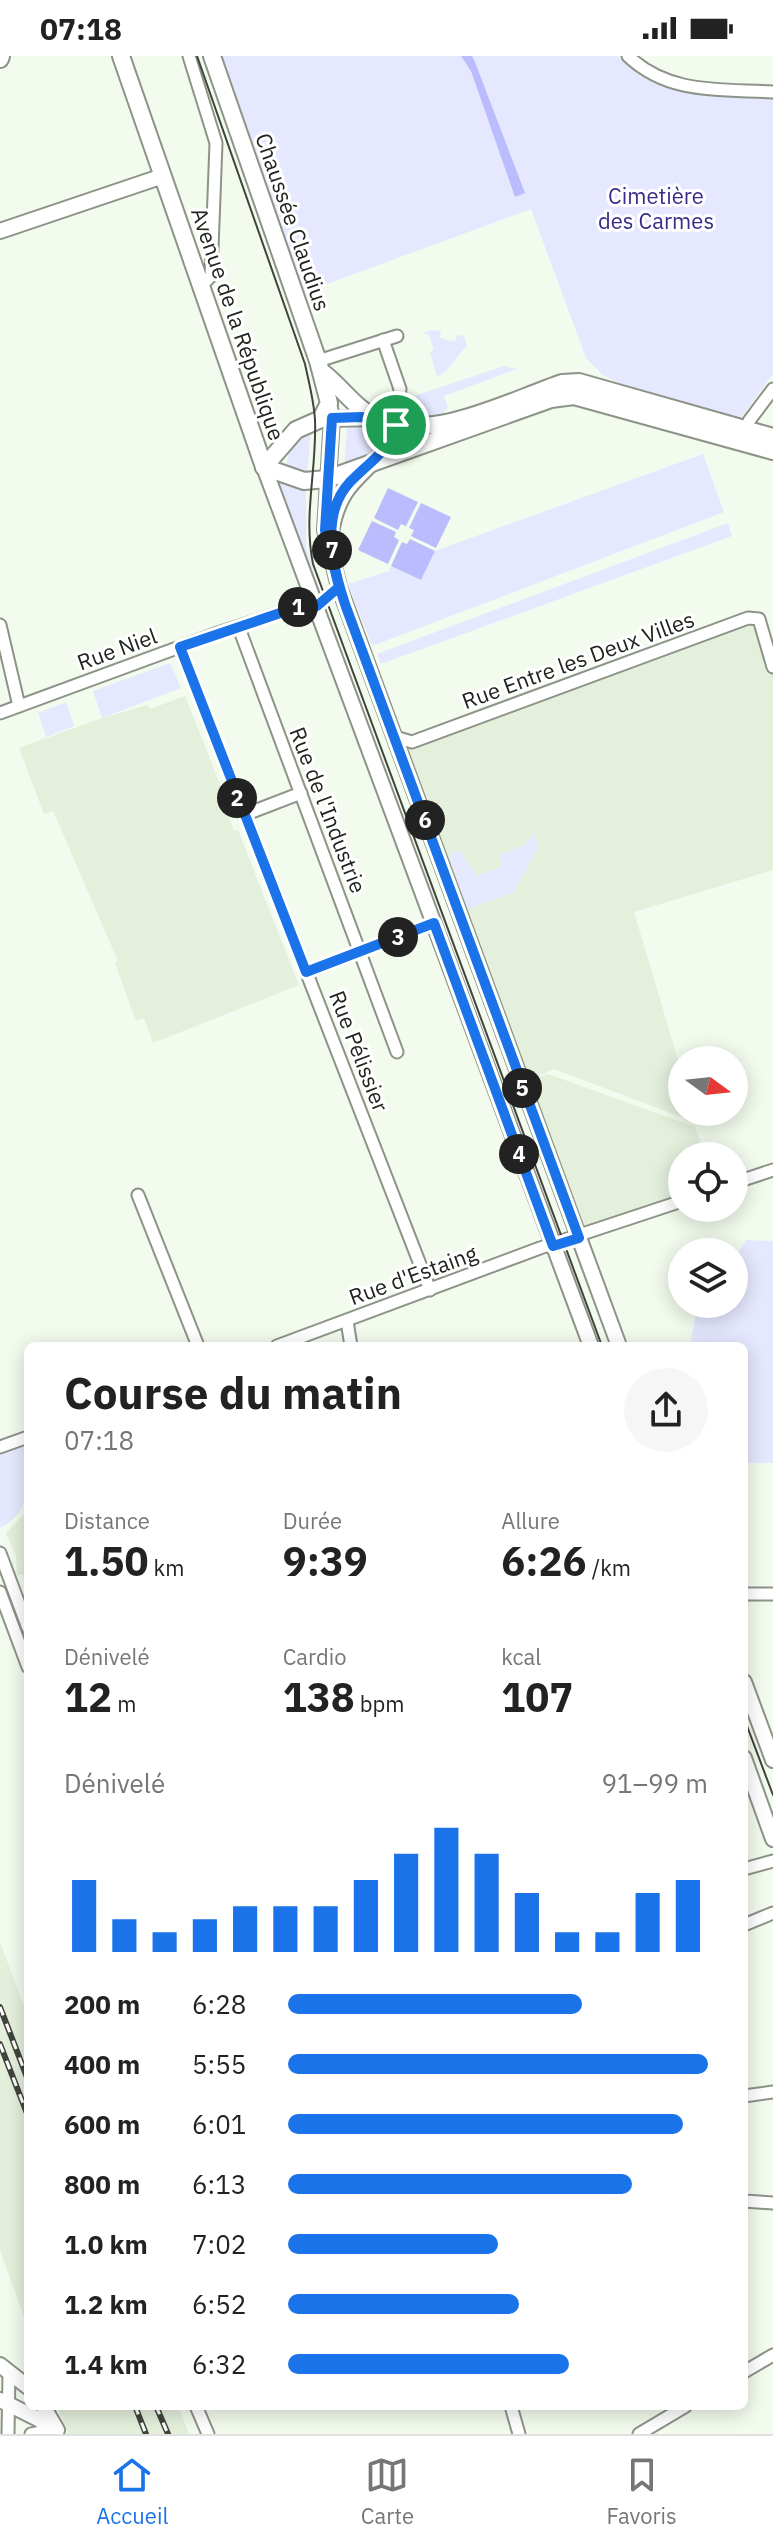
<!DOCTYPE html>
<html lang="fr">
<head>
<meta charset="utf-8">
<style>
	body { margin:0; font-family:"IBM Plex Sans",sans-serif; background:#f6f6f6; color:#222; height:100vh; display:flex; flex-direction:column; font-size:30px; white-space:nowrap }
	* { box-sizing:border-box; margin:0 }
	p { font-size:26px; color:#767676 }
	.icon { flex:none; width:44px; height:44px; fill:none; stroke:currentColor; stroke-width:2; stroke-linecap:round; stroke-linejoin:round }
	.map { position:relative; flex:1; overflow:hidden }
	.panel { position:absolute; left:24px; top:1286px; width:724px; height:1068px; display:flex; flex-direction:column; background:#fff; border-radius:12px; box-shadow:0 4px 20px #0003 }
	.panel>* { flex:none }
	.needle { width:52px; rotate:105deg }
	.fabs { position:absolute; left:668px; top:990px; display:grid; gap:16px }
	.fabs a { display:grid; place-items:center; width:80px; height:80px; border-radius:50%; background:#fff; box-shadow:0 4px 20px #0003; font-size:40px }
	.pin { position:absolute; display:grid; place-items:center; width:68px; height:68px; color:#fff; margin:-34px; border:4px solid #fff; border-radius:50%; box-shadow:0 2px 8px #0007 }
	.km { position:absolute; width:40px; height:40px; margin:-20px; border-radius:50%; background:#222; color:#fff; font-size:22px; line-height:40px; text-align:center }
	.round { display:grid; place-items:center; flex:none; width:84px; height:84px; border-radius:42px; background:#f6f6f6 }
	.head { display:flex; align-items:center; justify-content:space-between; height:136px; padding:0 40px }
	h1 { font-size:44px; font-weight:700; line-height:60px }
	.stats { display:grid; grid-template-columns:repeat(3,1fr); gap:12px; height:136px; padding:8px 40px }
	.stats div { display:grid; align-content:center }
	.stats b { font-size:40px; font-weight:700 }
	.stats small { font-size:22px; font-weight:400 }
	.stats p { font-size:22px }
	.chart { height:224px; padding:16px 40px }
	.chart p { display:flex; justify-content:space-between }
	.chart svg { width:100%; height:144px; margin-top:8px; stroke:#1a73e8; stroke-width:6 }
	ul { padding:0 40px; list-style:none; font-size:26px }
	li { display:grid; grid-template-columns:128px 96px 1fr; align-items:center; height:60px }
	li i { height:20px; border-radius:10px; background:#1a73e8 }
	.status { display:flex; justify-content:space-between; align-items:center; height:56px; padding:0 40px; background:#fff; direction:ltr }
	.status svg { height:22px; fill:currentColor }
	.tabs { display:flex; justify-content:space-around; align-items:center; height:112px; border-top:2px solid #e0e0e0; background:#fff; font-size:22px; color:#767676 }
	.tabs a { display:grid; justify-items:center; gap:4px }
	.tabs .on { color:#1a73e8 }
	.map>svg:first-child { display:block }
	.built { fill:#e4efdc }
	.green { fill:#e6e8ff }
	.water { fill:#babcfe }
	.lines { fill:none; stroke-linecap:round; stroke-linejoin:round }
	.street-casing { stroke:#8c9387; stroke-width:15 }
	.secondary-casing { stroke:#8c9387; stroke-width:18 }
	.primary-casing { stroke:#8c9387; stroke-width:20 }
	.street { stroke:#fff; stroke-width:11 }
	.secondary { stroke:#fff; stroke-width:14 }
	.primary { stroke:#fff; stroke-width:16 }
	.tram { stroke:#40443d; stroke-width:2 }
	.rail-casing { stroke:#40443d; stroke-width:6 }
	.rail { stroke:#fff; stroke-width:3; stroke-dasharray:9; stroke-linecap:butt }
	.route-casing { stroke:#fff; stroke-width:16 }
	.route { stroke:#1a73e8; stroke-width:10 }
	.labels { text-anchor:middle; stroke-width:6; stroke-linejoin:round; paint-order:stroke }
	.park-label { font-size:22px; fill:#392c88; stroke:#fff }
	.street-label { font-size:22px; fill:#20231e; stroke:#fff }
</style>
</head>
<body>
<div class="status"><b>07:18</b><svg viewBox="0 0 49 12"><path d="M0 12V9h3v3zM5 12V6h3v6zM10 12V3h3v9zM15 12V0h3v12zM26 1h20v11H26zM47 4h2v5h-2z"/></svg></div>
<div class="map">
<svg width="773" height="2378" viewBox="0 0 773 2378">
	<rect width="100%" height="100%" fill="#f3fbee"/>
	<g class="built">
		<path d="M759,563L773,611V814L634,856L682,1017V1056H694L697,1067L554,1013L530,1024L548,1018L695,1071L705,1100H682V1144L584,1179L400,696L568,631Z"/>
		<path d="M185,640L233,761L229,763L234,775L238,774L299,929L153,987L144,962L136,965L115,907L118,905L53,755L44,758L19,692L102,662L148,649L150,653Z"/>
		<path d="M28,1454V1532L23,1519H17L16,1500L6,1477Z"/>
		<path d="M0,1886L28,1961V2271L0,2195Z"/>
		<path d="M57,2350H178L189,2378H68Z"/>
	</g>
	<g class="green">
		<path d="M222,0H618C660,47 714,38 773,42V318L740,363L619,327L603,319L586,302L531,153L305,236Z"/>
		<path d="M431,274L441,275L440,282L455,286L457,279L464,280L467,289L445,316L437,320L430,296L434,294L429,279L423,277Z"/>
		<path d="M504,310L517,313L444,340L448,352L440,360H418L410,355V346L417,339Z"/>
		<path d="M348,363L387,376L381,394L344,412Z"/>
		<path d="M311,373L307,420L291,414L286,408L292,387Z"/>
		<path d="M703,398L724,456L372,590L348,528L389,515L391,510L421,524L435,495Z"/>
		<path d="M281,423L306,432V491L321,539L318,542L278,427Z"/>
		<path d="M728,467L732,480L381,608L377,598Z"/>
		<path d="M170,607L181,632L102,662L93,635Z"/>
		<path d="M66,646L74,670L46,681L38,657Z"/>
		<path d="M534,777L538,792L514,836L467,853L449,799L460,794L476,820L502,810L499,799L525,789Z"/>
		<path d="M746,1184L773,1185V1407H744V1290H690L697,1251L688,1248H734V1203Z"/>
		<path d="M28,1386C28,1420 35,1454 0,1472V1397Z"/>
	</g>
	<g class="water">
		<path d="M461,0H472L475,6L525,137L515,141L471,15Z"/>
		<path d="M388,432L418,446L406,470L401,468L398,474L374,462Z"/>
		<path d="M421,447L451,461L436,492L411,480L414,474L409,472Z"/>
		<path d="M372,465L396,476L394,481L399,484L388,508L358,494Z"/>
		<path d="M410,483L435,495L421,524L391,510L402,486L407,488Z"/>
	</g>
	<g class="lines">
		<defs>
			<g id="street">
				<path d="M189,0L216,87L211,220L202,229"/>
				<path d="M628,0C669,39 721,33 773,36"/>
				<path d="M383,284L400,333L396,369"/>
				<path d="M318,305L397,280"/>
				<path d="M745,380L749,365L773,333"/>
				<path d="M0,569L19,650"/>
				<path d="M239,572L397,996"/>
				<path d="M180,591L430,1234"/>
				<path d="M0,657L215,578L295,552L317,550L339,531"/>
				<path d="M395,681L412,686L748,562L759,563L773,611"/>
				<path d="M244,759L301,737"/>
				<path d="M306,916L434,867"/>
				<path d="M734,1127L773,1114"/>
				<path d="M138,1139L198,1290"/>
				<path d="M347,1265L351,1290"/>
				<path d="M277,1290L540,1192L682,1145"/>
				<path d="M0,1391L28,1381"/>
				<path d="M0,1497L28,1572"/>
				<path d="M0,1536L28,1611"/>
				<path d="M744,1538H773"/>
				<path d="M744,1813L773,1805"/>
				<path d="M744,1869L773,1857"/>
				<path d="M744,2040L773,2036"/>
				<path d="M744,2145L773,2147"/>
				<path d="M744,2316L773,2299"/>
				<path d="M196,2350L208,2378"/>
				<path d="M511,2350L519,2378"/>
				<path d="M8,2378L9,2316"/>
				<path d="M31,2378L51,2374"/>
				<path d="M639,2378L686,2350"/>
			</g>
			<g id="secondary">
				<path d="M0,175L163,120"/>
				<path d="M329,347L332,362L325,474L339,531L619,1290"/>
				<path d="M325,363L376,362"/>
				<path d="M264,411L591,1290"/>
				<path d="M331,477C341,414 377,421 396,369"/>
				<path d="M744,1626L773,1704"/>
				<path d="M744,1702L773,1783"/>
				<path d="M0,2309L28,2331"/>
				<path d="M0,2344L40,2364L54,2378"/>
				<path d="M43,2350L57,2374"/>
			</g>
			<g id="primary">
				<path d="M121,0L264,411"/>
				<path d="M212,0L318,305L329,347L321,363L296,374L264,411"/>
				<path d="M0,3L1,0"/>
				<path d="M322,316C341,330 355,353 378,363C432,387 509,345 562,327L579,326L773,381"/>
				<path d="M264,411L304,425L327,423L551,343L574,340L773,395"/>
			</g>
		</defs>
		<use href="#street" class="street-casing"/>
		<use href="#secondary" class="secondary-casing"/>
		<use href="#primary" class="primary-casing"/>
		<use href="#street" class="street"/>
		<use href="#secondary" class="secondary"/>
		<use href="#primary" class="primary"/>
		<g class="tram">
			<path d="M197,0L305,308C309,327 314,345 315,364C317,414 303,459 313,508L602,1290"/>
			<path d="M744,1662L773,1739"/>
		</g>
		<defs>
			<g id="rail">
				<path d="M0,1951L28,2024"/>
				<path d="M0,1988L28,2060"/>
				<path d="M135,2350L146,2378"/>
				<path d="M156,2350L168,2378"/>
			</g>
		</defs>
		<use href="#rail" class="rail-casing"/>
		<use href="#rail" class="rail"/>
	</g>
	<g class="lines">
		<defs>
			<path id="route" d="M396,369L362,361L332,362L325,474L339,531L317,550L295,552L180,591L306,916L434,867L553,1190L579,1182L346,551C333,513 319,459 350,426C372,403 384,401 396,369"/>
		</defs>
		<use href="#route" class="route-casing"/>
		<use href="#route" class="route"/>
	</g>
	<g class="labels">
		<g class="park-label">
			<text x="656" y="148">Cimetière<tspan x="656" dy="25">des Carmes</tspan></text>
		</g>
		<g class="street-label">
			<text transform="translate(293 166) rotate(71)" y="8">Chaussée Claudius</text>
			<text transform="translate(238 268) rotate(71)" y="8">Avenue de la République</text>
			<text transform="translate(117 593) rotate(-20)" y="8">Rue Niel</text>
			<text transform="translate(578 604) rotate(-20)" y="8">Rue Entre les Deux Villes</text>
			<text transform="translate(328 754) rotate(69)" y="8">Rue de l'Industrie</text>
			<text transform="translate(359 995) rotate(69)" y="8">Rue Pélissier</text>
			<text transform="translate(413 1219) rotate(-20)" y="8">Rue d'Estaing</text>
		</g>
	</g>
</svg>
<div class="fabs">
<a><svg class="needle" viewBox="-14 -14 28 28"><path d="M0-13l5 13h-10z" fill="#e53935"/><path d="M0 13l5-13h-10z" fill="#767676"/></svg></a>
<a><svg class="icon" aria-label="locate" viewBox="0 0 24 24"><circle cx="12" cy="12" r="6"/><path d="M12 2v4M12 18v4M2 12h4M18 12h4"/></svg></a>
<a><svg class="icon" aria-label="layers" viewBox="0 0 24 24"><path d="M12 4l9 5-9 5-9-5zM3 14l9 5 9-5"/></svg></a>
</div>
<div class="pin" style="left:396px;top:369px;background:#1e9e55"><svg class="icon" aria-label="arrive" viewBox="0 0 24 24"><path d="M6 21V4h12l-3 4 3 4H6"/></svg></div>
<b class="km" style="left:298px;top:551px">1</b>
<b class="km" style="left:237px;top:742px">2</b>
<b class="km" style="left:398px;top:881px">3</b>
<b class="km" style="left:519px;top:1098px">4</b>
<b class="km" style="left:522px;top:1032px">5</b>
<b class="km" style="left:425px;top:764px">6</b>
<b class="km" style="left:332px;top:494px">7</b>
<section class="panel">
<div class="head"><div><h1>Course du matin</h1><p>07:18</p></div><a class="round"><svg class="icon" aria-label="share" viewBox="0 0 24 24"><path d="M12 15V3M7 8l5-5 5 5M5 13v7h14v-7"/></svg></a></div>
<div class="stats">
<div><p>Distance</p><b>1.50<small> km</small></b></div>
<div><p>Durée</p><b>9:39</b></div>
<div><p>Allure</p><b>6:26<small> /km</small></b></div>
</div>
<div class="stats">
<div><p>Dénivelé</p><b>12<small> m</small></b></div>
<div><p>Cardio</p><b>138<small> bpm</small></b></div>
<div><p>kcal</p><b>107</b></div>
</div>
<div class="chart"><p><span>Dénivelé</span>91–99 m</p>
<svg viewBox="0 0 160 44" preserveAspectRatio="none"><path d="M5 44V22M15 44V34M25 44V38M35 44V34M45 44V30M55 44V30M65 44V30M75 44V22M85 44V14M95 44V6M105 44V14M115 44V26M125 44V38M135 44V38M145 44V26M155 44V22"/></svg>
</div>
<ul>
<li><b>200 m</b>6:28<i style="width:70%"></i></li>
<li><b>400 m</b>5:55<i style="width:100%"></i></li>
<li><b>600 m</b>6:01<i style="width:94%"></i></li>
<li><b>800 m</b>6:13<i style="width:82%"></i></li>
<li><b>1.0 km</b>7:02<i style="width:50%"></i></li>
<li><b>1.2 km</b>6:52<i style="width:55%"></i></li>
<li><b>1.4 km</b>6:32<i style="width:67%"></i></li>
</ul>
</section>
</div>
<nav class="tabs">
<a class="on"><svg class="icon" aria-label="home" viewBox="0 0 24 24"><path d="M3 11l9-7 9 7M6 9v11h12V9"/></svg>Accueil</a>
<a><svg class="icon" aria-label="map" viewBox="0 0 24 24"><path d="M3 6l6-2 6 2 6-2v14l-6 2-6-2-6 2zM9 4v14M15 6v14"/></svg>Carte</a>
<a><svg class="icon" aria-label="saved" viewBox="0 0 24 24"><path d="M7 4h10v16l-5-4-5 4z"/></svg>Favoris</a>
</nav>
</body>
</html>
